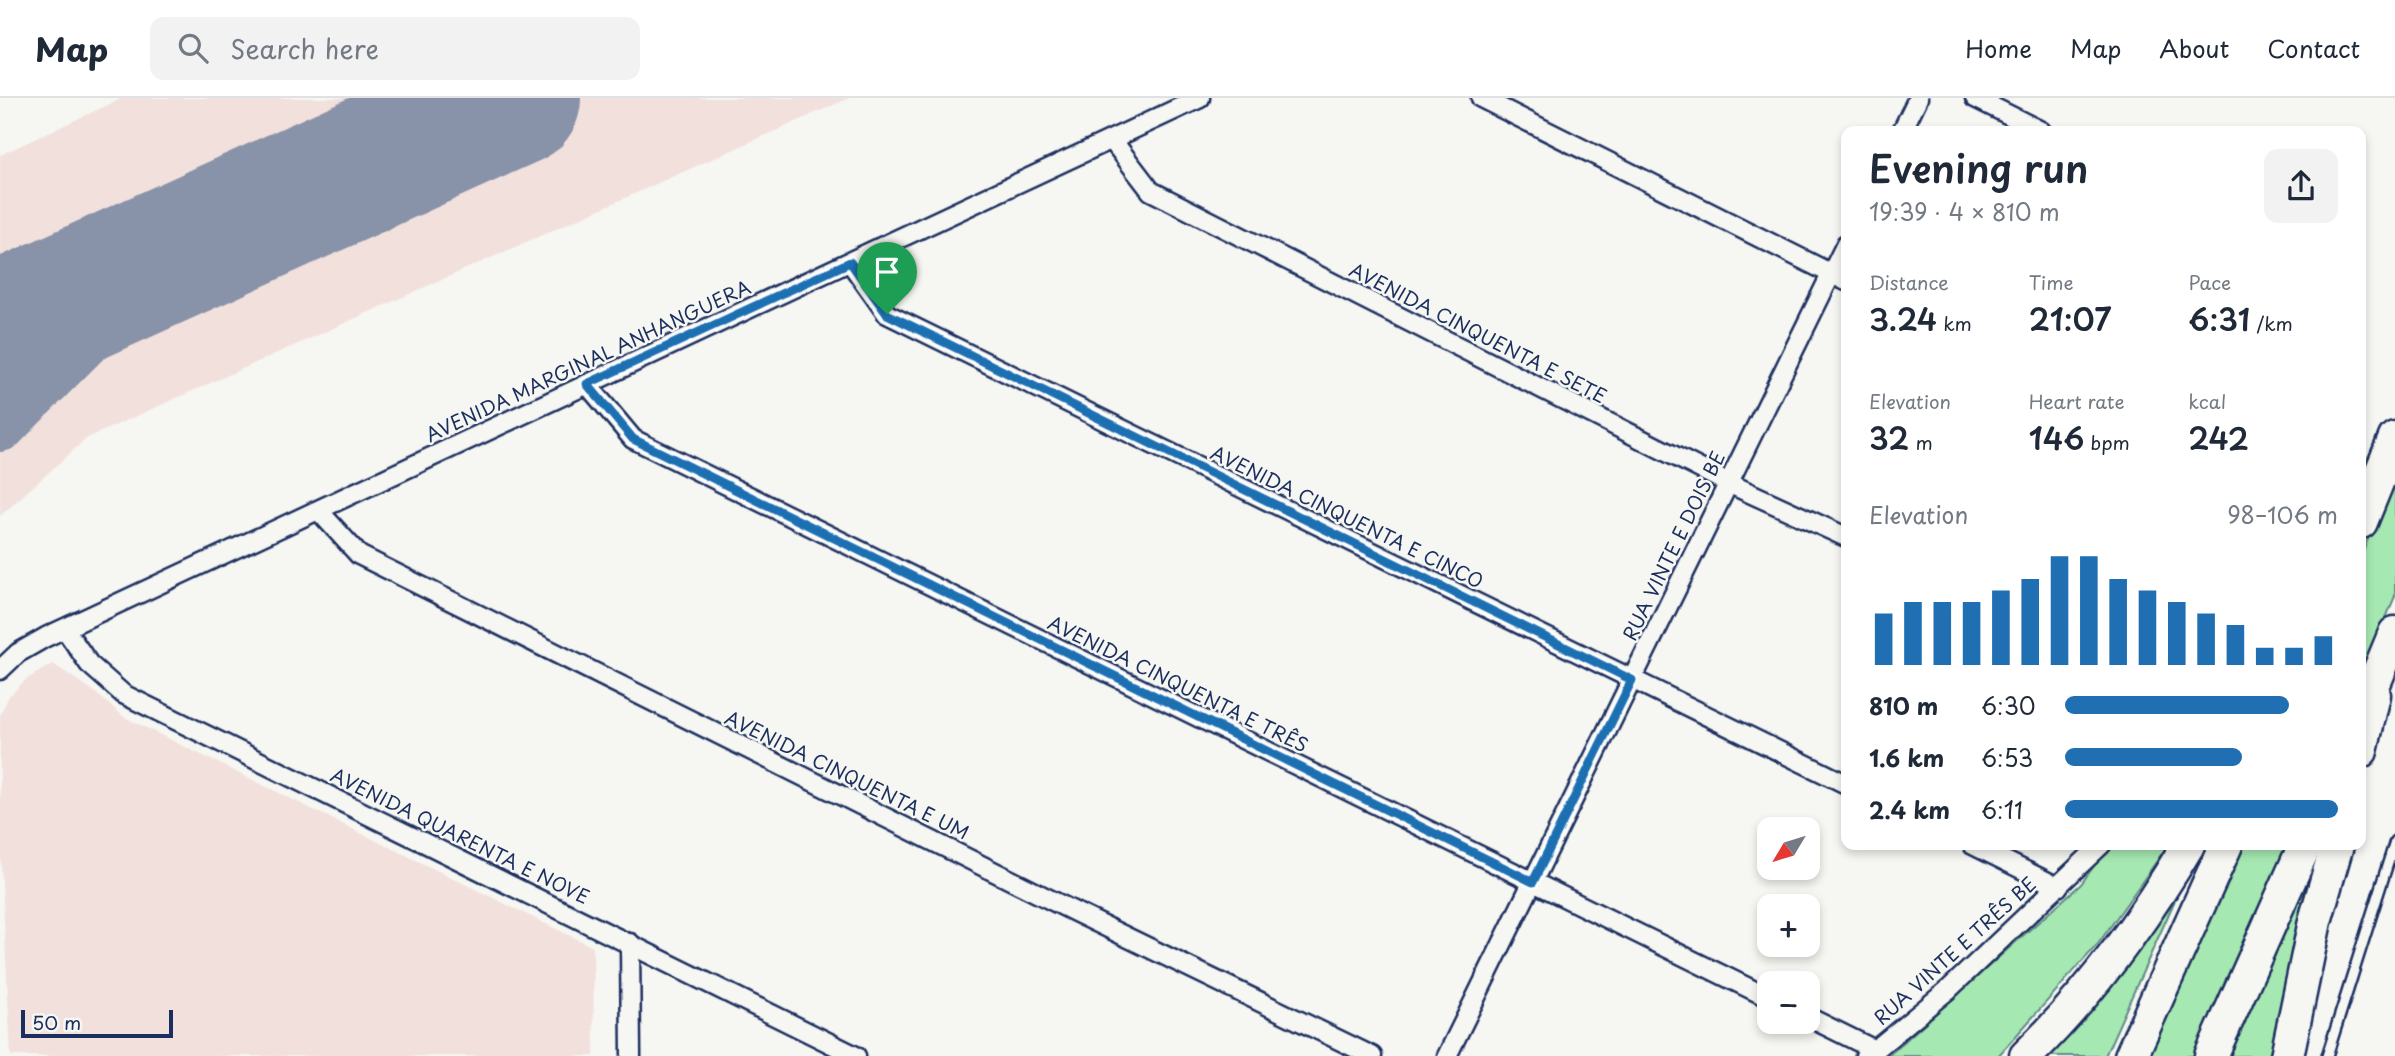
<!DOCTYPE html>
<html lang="en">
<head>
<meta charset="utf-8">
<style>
	body { margin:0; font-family:"Playpen Sans",sans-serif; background:#f2f2f3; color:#1f2937; height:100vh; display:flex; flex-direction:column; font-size:26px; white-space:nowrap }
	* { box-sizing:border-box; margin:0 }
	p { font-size:23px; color:#747a83 }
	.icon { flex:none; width:38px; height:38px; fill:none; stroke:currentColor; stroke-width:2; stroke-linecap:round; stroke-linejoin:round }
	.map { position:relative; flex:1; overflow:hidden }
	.side { position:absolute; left:1841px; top:28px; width:525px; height:724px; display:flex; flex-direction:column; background:#fff; border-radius:14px; box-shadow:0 4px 10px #0003 }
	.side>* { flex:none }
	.needle { width:46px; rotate:232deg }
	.tools { position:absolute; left:1757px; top:719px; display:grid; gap:14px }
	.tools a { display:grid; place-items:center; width:63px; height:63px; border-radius:14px; background:#fff; box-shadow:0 4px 10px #0003; font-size:35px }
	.scale { position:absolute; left:21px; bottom:18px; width:152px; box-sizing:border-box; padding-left:7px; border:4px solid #1b2f5e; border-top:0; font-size:19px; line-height:24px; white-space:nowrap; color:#1b2f5e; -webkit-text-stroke:5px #f6f6f2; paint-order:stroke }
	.pin { position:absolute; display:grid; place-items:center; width:60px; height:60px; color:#fff; margin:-72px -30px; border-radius:50% 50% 50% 0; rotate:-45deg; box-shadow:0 0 7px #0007 }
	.pin .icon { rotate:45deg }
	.round { display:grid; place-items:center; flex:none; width:74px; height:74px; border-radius:14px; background:#f2f2f3 }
	.summary { display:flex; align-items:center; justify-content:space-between; height:119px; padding:0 28px }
	h1 { font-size:38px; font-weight:600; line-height:52px }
	.metrics { display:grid; grid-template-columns:repeat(3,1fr); gap:10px; height:119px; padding:7px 28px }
	.metrics div { display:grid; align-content:center }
	.metrics b { font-size:30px; font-weight:600 }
	.metrics small { font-size:19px; font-weight:400 }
	.metrics p { font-size:19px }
	.chart { height:196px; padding:14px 28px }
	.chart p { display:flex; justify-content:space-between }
	.chart svg { width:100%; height:126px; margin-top:7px; stroke:#1f6fb2; stroke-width:6 }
	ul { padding:0 28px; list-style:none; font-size:23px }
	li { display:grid; grid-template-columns:112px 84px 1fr; align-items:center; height:52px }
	li i { height:18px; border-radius:9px; background:#1f6fb2 }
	header { display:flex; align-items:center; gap:42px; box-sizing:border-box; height:98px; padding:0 35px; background:#fff; border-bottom:2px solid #e0e1e3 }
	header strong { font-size:33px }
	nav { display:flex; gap:38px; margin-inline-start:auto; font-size:24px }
	.search { width:490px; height:63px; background:#f2f2f3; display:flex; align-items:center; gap:18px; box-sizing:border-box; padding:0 24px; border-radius:14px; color:#747a83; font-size:26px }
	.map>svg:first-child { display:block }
	.built { fill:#f2e0dc }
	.green { fill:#a6e8b1; stroke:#608c88; stroke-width:2 }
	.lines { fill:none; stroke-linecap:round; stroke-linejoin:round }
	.taxiway { stroke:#8892a8; stroke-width:54 }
	.runway { stroke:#8892a8; stroke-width:136 }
	.service-casing { stroke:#1b2f5e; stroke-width:14 }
	.minor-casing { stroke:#1b2f5e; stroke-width:23 }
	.motorway-casing { stroke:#1b2f5e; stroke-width:37 }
	.service { stroke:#f6f6f2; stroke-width:9 }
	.minor { stroke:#f6f6f2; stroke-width:18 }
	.motorway { stroke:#f6f6f2; stroke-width:32 }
	.route-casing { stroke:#fff; stroke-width:14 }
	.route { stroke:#1f6fb2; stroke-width:9 }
	.labels { text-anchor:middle; stroke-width:5; stroke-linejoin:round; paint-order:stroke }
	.street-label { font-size:19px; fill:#1b2f5e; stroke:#f6f6f2 }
</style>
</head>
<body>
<header>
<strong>Map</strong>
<div class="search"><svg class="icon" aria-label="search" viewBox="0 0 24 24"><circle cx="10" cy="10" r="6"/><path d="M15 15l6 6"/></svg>Search here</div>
<nav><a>Home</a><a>Map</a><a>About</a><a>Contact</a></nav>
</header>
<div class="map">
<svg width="2395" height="958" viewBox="0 0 2395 958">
	<rect width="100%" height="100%" fill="#f6f6f2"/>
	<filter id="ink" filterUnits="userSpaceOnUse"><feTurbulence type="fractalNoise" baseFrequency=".0143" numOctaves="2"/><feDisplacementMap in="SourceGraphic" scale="14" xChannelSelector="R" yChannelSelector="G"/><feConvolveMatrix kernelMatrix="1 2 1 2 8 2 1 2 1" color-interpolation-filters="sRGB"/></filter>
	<g filter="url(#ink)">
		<g class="built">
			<path d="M123,0H849L87,340L0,418V57Z"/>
			<path d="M53,566L92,592L124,619L593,849L594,958H11L0,743V617L9,598L27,581Z"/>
		</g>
		<g class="green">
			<path d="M2395,375V498L2361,581V458Z"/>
			<path d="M2109,747H2168L2098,846L1998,958H1888L2081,786Z"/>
			<path d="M2239,747H2290L2196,958H2143Z"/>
			<path d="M2320,747H2325L2274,958H2225Z"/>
			<path d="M2180,791L2105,958H2042L2130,857Z"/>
		</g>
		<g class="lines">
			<path class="taxiway" d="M0,327C60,266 118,205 183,150"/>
			<path class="runway" d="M0,233L513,0"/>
			<defs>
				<path id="service" d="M2327,958L2395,743"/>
				<g id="minor">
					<path d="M1481,0L1846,183"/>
					<path d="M1975,0L2041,33"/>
					<path d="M1902,33L1918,0"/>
					<path d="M1112,42L1151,93L1728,385L1846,439"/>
					<path d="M850,164L887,216L1846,686"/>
					<path d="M587,286L633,341L1769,900"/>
					<path d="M319,413L359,457L1075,814L1372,958"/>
					<path d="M65,531L89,566L123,596L856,958"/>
					<path d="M0,572L18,555L46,539L1200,0"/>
					<path d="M1973,747L2058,789"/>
					<path d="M630,845L631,958"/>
					<path d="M1808,919L1875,952"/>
					<path d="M1447,958L1846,146"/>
					<path d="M1865,958L1875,952L1949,891L2101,747"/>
				</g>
				<g id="motorway">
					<path d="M2361,424L2395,340"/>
					<path d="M2361,617L2395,535"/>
					<path d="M2361,653L2374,597"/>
					<path d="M2026,958C2089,897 2143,823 2188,747"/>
					<path d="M2131,958L2226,747"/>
					<path d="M2211,958L2305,747"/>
					<path d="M2287,958L2315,823L2337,747"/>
				</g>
			</defs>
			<use href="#service" class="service-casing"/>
			<use href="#minor" class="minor-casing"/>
			<use href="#motorway" class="motorway-casing"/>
			<use href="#service" class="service"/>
			<use href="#minor" class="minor"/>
			<use href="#motorway" class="motorway"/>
		</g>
	</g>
	<g class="lines" filter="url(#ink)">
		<defs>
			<path id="route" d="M850,164L887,216L1632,582L1533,784L633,341L587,286Z"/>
		</defs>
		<use href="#route" class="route-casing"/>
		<use href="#route" class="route"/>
	</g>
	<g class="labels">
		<g class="street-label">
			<text transform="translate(1478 235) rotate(27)" y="7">AVENIDA CINQUENTA E SETE</text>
			<text transform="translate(588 263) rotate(-25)" y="7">AVENIDA MARGINAL ANHANGUERA</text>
			<text transform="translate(1347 419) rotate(26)" y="7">AVENIDA CINQUENTA E CINCO</text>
			<text transform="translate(1674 448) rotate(-64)" y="7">RUA VINTE E DOIS BE</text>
			<text transform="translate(1178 586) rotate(26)" y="7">AVENIDA CINQUENTA E TRÊS</text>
			<text transform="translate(847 677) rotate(26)" y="7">AVENIDA CINQUENTA E UM</text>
			<text transform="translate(460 738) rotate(26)" y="7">AVENIDA QUARENTA E NOVE</text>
			<text transform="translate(1955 853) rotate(-42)" y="7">RUA VINTE E TRÊS BE</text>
		</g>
	</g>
</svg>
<div class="tools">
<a><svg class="needle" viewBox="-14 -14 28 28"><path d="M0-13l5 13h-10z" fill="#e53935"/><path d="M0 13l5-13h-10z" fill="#747a83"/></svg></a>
<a>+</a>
<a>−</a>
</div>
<div class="scale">50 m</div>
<div class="pin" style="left:887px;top:216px;background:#1e9e55"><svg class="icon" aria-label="arrive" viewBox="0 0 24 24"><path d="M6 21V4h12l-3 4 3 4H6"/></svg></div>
<section class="side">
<div class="summary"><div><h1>Evening run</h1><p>19:39 · 4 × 810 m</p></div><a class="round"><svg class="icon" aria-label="share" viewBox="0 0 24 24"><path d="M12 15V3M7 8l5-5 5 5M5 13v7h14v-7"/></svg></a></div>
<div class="metrics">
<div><p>Distance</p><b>3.24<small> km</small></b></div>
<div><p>Time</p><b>21:07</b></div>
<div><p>Pace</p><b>6:31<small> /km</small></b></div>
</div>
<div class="metrics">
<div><p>Elevation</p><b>32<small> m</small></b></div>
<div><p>Heart rate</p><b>146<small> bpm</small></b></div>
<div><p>kcal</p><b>242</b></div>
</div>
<div class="chart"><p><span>Elevation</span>98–106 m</p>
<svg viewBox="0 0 160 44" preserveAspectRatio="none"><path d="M5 44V26M15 44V22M25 44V22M35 44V22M45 44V18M55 44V14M65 44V6M75 44V6M85 44V14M95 44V18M105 44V22M115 44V26M125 44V30M135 44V38M145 44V38M155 44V34"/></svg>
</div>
<ul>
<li><b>810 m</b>6:30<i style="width:82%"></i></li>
<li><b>1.6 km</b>6:53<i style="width:65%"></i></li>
<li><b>2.4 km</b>6:11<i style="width:100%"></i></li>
</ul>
</section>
</div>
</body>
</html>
